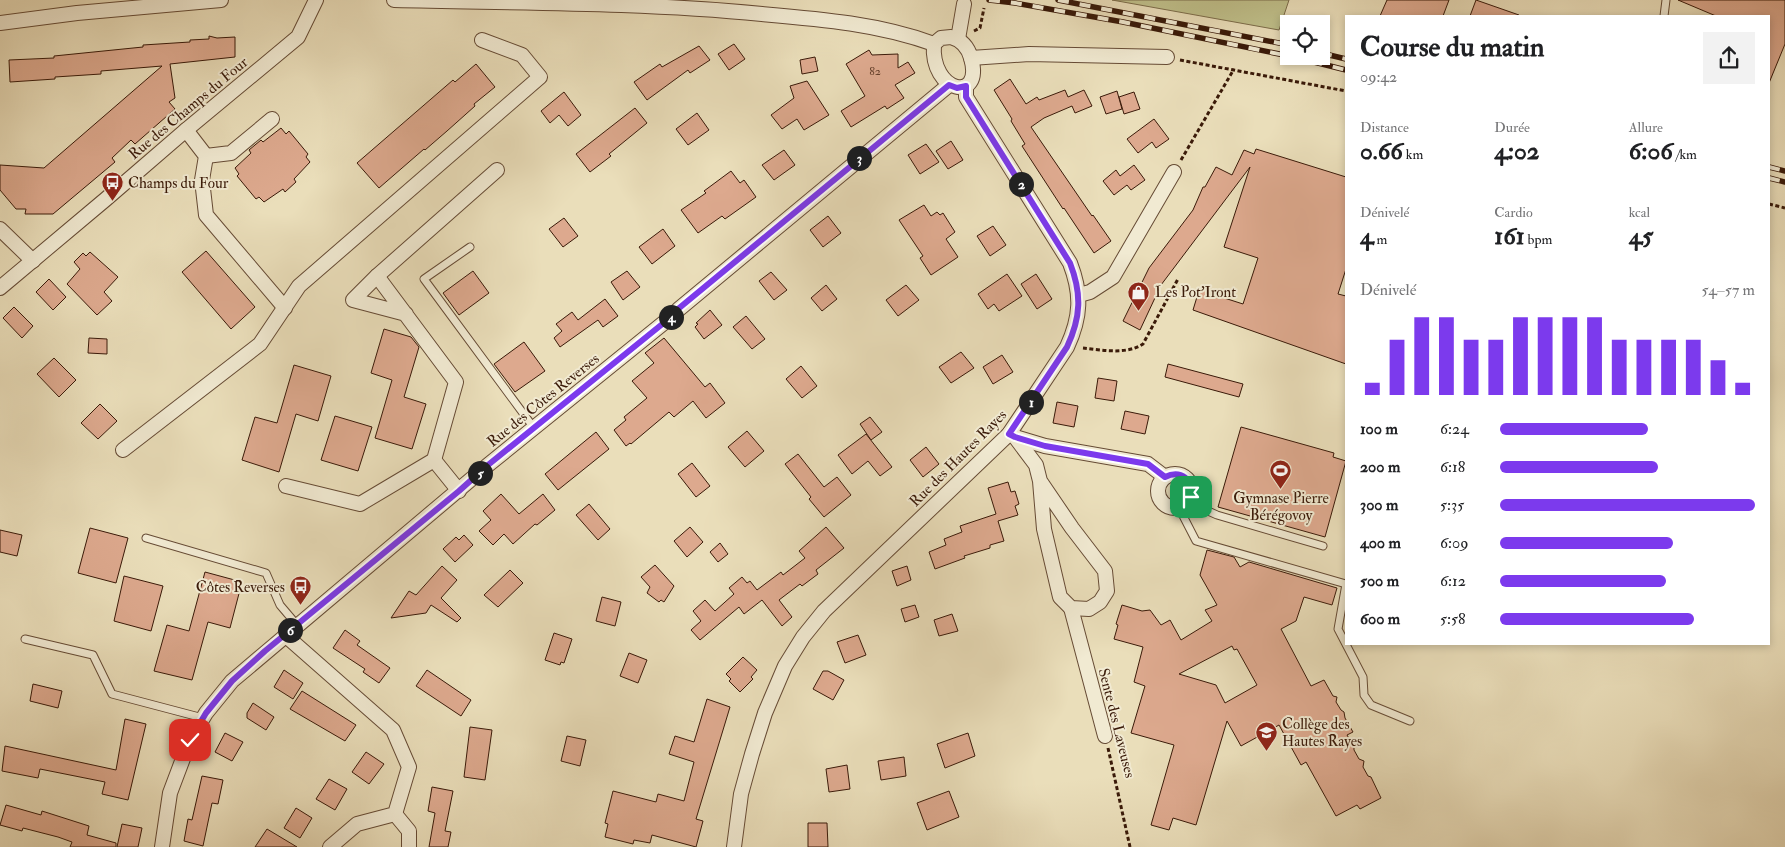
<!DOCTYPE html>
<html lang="fr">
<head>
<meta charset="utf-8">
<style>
	body { margin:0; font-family:"IM FELL Double Pica",serif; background:#f2f2f2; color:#202124; height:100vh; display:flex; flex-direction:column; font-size:19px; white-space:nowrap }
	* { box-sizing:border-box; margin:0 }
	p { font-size:16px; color:#757577 }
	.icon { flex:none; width:28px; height:28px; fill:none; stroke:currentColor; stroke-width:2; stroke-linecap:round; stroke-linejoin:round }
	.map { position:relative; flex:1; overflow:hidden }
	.details { position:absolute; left:1345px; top:15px; width:425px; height:630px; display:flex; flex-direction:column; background:#fff; border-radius:0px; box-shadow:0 2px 8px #0003 }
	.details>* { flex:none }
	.controls { position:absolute; left:1280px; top:15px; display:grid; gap:10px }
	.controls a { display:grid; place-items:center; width:50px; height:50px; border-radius:0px; background:#fff; box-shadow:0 2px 8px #0003; font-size:25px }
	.pin { position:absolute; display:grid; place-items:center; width:42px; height:42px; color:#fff; margin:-21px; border-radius:10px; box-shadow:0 2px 8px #0006 }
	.km { position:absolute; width:25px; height:25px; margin:-12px; border-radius:50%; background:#222; color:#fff; font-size:14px; line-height:25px; text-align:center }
	.round { display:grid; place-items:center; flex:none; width:52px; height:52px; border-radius:0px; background:#f2f2f2 }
	.headline { display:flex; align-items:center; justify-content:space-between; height:85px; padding:0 15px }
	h1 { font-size:28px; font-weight:700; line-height:38px }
	.stats { display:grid; grid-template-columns:repeat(3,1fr); gap:8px; height:85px; padding:5px 15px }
	.stats div { display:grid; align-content:center }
	.stats b { font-size:25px; font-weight:700 }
	.stats small { font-size:14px; font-weight:400 }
	.stats p { font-size:14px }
	.chart { height:140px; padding:10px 15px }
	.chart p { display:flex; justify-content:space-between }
	.chart svg { width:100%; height:90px; margin-top:5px; stroke:#7c3aed; stroke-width:6 }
	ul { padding:0 15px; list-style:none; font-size:16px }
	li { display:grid; grid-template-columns:80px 60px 1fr; align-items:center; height:38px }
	li i { height:12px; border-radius:6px; background:#7c3aed }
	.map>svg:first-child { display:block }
	.green { fill:#bfbf8a; stroke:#7c6c4a }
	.building { fill:#dda98e; stroke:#3a1a09; fill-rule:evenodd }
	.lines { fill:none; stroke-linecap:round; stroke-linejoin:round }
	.lane-casing { stroke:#664b35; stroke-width:9 }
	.street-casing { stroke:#664b35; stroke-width:16 }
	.path { stroke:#3a1a09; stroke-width:3; stroke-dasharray:4 2.5; stroke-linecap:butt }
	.lane { stroke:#f1ead2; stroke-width:7 }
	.street { stroke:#f1ead2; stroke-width:14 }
	.rail-casing { stroke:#3a1a09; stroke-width:5.5 }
	.rail { stroke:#f1ead2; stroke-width:4; stroke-dasharray:11; stroke-linecap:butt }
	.route-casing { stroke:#fff; stroke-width:10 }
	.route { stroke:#7c3aed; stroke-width:6 }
	.labels { text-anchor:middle; stroke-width:4; stroke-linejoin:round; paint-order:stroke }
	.number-label { font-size:12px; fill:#633e2a }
	.street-label { font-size:15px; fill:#3a1a09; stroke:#f1ead2 }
	.poi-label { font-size:15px; fill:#3a1a09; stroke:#f1ead2; text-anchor:start }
</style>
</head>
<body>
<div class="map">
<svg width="1785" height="847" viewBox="0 0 1785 847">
	<rect width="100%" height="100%" fill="#eadeba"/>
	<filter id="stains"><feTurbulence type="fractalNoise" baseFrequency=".004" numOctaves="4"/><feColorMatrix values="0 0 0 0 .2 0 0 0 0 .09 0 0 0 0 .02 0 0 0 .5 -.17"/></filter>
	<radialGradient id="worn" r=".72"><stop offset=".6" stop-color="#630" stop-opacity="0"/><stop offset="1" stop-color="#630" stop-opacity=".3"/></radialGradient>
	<path class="green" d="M1112,0H1289L1279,30Z"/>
	<g class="building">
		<path d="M1387,0H1449L1443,16H1380Z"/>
		<path d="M1476,0L1519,15L1518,16H1470Z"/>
		<path d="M1678,0H1785V44L1769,83V16H1716Z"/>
		<path d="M209,36L217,38L235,37V57L170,64L175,98L169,102L175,109L135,144L131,140L112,158L115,162L53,214H25L26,209H16L0,190V165L44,168L162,66L101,71V74L55,77V79L10,82L9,60L54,58V56L143,47V45L190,42V40L209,39Z"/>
		<path d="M734,44L745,59L729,70L718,54Z"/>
		<path d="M699,46L710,60L690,73L688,70L647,100L634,82L660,64L662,67Z"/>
		<path d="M869,50L872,55L898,54V68L908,62L915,73L895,85L904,98L887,109L885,106L851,127L841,111L865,96L846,64Z"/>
		<path d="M815,57L818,71L802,74L800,60Z"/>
		<path d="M476,64L495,87L474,104L475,106L447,131L425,150L424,149L379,188L357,163L453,80L455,82Z"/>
		<path d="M1010,79L1026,104L1037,97L1039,100L1065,90L1068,97L1084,90L1092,106L1075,113L1072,106L1044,118L1031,127L1092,216L1093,215L1111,241L1094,253L1064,208L1063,209L1022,146L1025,144L1011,121L1012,119L994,90Z"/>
		<path d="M807,81L829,115L804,130L797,119L782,129L771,115L794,98L790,86Z"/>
		<path d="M1117,91L1122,109L1106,114L1100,97Z"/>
		<path d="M564,92L581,115L568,126L559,115L550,123L541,111Z"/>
		<path d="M1134,92L1140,109L1124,114L1119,97Z"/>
		<path d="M635,108L647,123L609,154L611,156L590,172L576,154Z"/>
		<path d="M697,113L709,130L688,145L676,129Z"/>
		<path d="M1154,119L1169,139L1156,148L1152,142L1138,153L1127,139Z"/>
		<path d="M281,128L286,134L289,131L308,154L306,157L310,162L294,179L296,182L285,192L283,189L264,202L259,197L256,199L237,176L239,174L235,168L251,153L249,150L261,140L263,142Z"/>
		<path d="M951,141L963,160L948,169L936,151Z"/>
		<path d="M926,144L939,162L920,174L908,155Z"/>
		<path d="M1256,149L1346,177V269L1338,294L1346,296V364L1193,310L1200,287L1216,293L1215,295L1243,304L1258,258L1224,247L1250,167L1161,285L1140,330L1123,321L1149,268L1193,210L1203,187H1205L1216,167L1232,175L1244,150L1254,154Z"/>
		<path d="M784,150L795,165L774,180L762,165Z"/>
		<path d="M1134,165L1145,180L1131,190L1127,185L1114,195L1103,181L1116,170L1120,176Z"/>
		<path d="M731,171L740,183L744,180L756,197L725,219L722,216L698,233L681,210L706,193L704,191Z"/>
		<path d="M924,205L931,216L937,212L940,215L943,213L955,232L946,239L958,257L931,275L920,258L923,256L899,220Z"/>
		<path d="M828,216L841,233L823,247L810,230Z"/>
		<path d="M564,218L578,236L563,247L549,229Z"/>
		<path d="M993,226L1006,245L990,256L977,236Z"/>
		<path d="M663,229L675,246L652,264L639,247Z"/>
		<path d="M206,251L255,307L231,329L182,272Z"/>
		<path d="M90,252L118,277L104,292L112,301L97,315L67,284L80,269L74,262L83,253L86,256Z"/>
		<path d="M473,271L489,293L459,315L443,293Z"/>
		<path d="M627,271L640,287L623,300L611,282Z"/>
		<path d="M771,272L787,290L774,300L759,281Z"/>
		<path d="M1007,274L1022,296L999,311L994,304L988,309L978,294Z"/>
		<path d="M1036,274L1052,299L1037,309L1021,284Z"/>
		<path d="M49,279L66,297L53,310L36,292Z"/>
		<path d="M826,285L837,299L822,311L811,298Z"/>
		<path d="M906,285L919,300L898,316L886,300Z"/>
		<path d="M605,299L618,316L603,327L598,320L560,347L554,338L562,331L556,324L572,312L578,320Z"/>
		<path d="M14,307L33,326L22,338L3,318Z"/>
		<path d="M710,310L722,325L704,339L695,327L698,324L696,323Z"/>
		<path d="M746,316L765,339L752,349L733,327Z"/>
		<path d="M384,329L411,337L419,347L404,397L426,404L412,449L375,438L392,380L371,373Z"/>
		<path d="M89,338L107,339V354L88,353Z"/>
		<path d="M664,338L705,387L710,383L725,403L706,418L693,401L674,417L669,412L631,444L630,443L626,446L614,430L626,420L624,417L647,398L632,381L654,363L645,353Z"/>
		<path d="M524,342L545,371L515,392L494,364Z"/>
		<path d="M961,352L974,368L951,383L939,367Z"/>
		<path d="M1002,355L1013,372L993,384L983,367Z"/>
		<path d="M54,358L76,380L59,397L37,374Z"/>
		<path d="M1168,364L1243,384L1239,397L1165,377Z"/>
		<path d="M294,365L331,376L318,421L296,414L279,472L242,460L255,417L277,423Z"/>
		<path d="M801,366L817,386L802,398L786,379Z"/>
		<path d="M1098,378L1117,381L1114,401L1095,398Z"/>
		<path d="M1057,402L1078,406L1074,427L1053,423Z"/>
		<path d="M100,404L117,421L98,439L81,423Z"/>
		<path d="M1125,411L1149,416L1145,434L1121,429Z"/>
		<path d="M335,416L372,427L358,471L321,460Z"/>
		<path d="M870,417L882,432L871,440L860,424Z"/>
		<path d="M1241,427L1334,453L1333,457L1346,461L1325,537L1218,507Z"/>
		<path d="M747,431L764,451L745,467L728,447Z"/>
		<path d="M596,432L609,449L558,490L545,474Z"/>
		<path d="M866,434L892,467L880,476L868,461L852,474L838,455Z"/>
		<path d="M926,447L939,464L923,477L910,460Z"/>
		<path d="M798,454L824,487L837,477L851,495L824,517L809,499L811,497L785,464Z"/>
		<path d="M692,463L710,486L696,497L678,474Z"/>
		<path d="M1008,482L1011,492L1015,491L1019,504L1015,506L1018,515L998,521L1004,541L990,545V548L964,556L965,558L935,569L929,552L946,545L944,539L962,532L960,526L996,514L988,488Z"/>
		<path d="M501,494L519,514L543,494L555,510L537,525L535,524L513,544L504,534L493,545L479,531L491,520L483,511Z"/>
		<path d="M589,504L610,529L598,540L576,515Z"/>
		<path d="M690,527L703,542L687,557L674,541Z"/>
		<path d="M826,527L844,548L816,570L818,574L802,586L800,584L779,600L792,617L782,626L762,600L744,614L739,607L700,640L691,630L701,621L693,611L705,600L715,611L734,594L729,588L742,577L747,583L750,581L757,590L781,572L783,575L805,558L799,551Z"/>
		<path d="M90,528L128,538L116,583L78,573Z"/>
		<path d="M0,530L22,535L17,556L0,552Z"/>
		<path d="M464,535L473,545L455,562L443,549L456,537L459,540Z"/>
		<path d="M720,543L728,554L718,562L710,552Z"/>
		<path d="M1207,550L1234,557L1240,567L1249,562L1337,588L1332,605L1304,597L1296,621L1281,629L1311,686L1324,680L1333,696L1337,697L1336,702L1341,710L1344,712L1345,718L1353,732L1347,735L1354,747V750L1359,759L1364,761L1363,767L1368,776L1371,777L1381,798L1360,809L1357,805L1336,816L1306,762L1301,765L1279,725L1241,746L1227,721L1196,825L1173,818L1169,830L1151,825L1174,745L1131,733L1145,686L1134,682L1143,647L1114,639L1118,625L1116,624L1122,605L1142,611L1150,610L1161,625L1170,620L1181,640L1212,621L1205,610L1217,605L1200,575ZM1232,646L1234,650L1237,649L1257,685L1225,703L1216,685L1179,674Z"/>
		<path d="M655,565L674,586L664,602L661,600L659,602L647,593L650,587L641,577Z"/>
		<path d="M442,566L457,580L441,598L461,618L457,622L431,605L426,613L391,618L409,591L416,595Z"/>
		<path d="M907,566L911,580L897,586L892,571Z"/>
		<path d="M510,570L523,583L498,607L484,595Z"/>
		<path d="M205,572L242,582L230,628L208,622L192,680L154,671L167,625L189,631Z"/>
		<path d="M124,576L163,586L151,631L114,621Z"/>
		<path d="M602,597L621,602L615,626L596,621Z"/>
		<path d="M915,605L919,617L905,622L901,609Z"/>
		<path d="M952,614L958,631L939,636L934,620Z"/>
		<path d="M345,630L360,641L357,645L390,668L379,683L363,672L365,669L333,648Z"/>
		<path d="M554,633L572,639L564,663L561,662L560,665L545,660Z"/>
		<path d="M858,635L866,655L845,663L837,642Z"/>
		<path d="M629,653L647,660L638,683L620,676Z"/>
		<path d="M743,657L757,670L751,677L753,679L740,692L729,681L731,679L726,674Z"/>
		<path d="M284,670L303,683L293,699L274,687Z"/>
		<path d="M427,670L471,700L461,716L416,686Z"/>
		<path d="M823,671H828L844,680L833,700L813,689Z"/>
		<path d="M33,684L62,691L58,708L30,701Z"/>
		<path d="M302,691L356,725L345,741L290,709Z"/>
		<path d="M707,699L730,707L696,819L703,821L696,847L652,835L650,843L634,840L633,844L605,837L608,824L605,823L613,791L656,802L658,794L684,801L694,762L669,754L675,736L694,742Z"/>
		<path d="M253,703L274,717L266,730L247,718V713Z"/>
		<path d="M125,719L146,724L128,800L102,794L105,782L40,769L38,778L2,771L5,746L116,770Z"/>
		<path d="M470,727L492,730L485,780L464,777Z"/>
		<path d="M225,733L243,742L232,761L215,752Z"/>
		<path d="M968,733L975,756L945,768L937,744Z"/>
		<path d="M567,736L586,740L580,766L561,761Z"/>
		<path d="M366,752L384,764L369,784L352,772Z"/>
		<path d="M904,757L906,776L881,780L878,761Z"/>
		<path d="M847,765L850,789L829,792L826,769Z"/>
		<path d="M202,776L223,780L218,804L212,803L203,846L184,841L188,819L192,820Z"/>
		<path d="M329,779L347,789L335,810L316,799Z"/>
		<path d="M432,787L453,791L445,831L451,832L448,847H429L435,813L428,811Z"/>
		<path d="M949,791L959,817L927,830L917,803Z"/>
		<path d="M6,805L41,815L42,811L89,826L87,835L116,843V847H70L72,842L58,837L23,828L22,831L0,825Z"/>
		<path d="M296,808L312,818L300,838L284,828Z"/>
		<path d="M808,823H827L828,847H808Z"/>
		<path d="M122,824L142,828L138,847H117Z"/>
		<path d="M267,829L297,847H255Z"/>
	</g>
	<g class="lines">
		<defs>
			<g id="lane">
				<path d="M1664,16L1666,0"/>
				<path d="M470,247L424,279L534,428"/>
				<path d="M1188,502L1217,515L1323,546"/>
				<path d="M1179,508L1196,541L1346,584"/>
				<path d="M146,538L266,573L280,605L297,625"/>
				<path d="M1346,584L1338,629L1363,677L1364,695L1371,705L1410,721"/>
				<path d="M25,639L93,655L112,694L203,718"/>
			</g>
			<g id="street">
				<path d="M394,0C517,3 640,2 762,14C820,19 880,24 934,44"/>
				<path d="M0,23L77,13L221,0"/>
				<path d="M951,37C962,40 968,47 971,58C984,104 930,93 934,44L941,38Z"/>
				<path d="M958,39L964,4"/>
				<path d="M971,58L1029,54L1167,57"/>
				<path d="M186,130L206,156L202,180L206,215L285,308"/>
				<path d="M206,156L231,153L272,119"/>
				<path d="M0,229L33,261"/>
				<path d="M377,276L497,170"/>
				<path d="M0,288L106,199L186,130L298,37L316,0"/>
				<path d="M1079,295L1090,292L1113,277L1174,172"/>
				<path d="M1009,434L1015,437L1036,465L1040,481L1044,529L1060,597L1071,608L1089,609L1100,602L1107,591L1105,571L1072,528L1040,481"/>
				<path d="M1015,437L1045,446L1148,464L1165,477"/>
				<path d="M123,450L260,344L299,286L540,77L522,55L482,40"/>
				<path d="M434,460L459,491"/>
				<circle cx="1175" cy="491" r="17"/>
				<path d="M286,486L360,504L434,460L456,382L377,276L353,300L406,314"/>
				<path d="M1071,608L1105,736"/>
				<path d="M285,635L393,730L409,767L395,814L357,824L330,847"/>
				<path d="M395,814L409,831V847"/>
				<path d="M162,847L170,793L190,740L206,713L232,681L488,465L671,317L679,309L949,85"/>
				<path d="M734,847L741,794L752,754L765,713L785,666L803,637L824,611L1009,434L1067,347C1081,317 1082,294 1070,263L966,97V87"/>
			</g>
		</defs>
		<use href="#lane" class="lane-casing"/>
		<use href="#street" class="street-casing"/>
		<g class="path">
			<path d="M974,31L980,28L984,8"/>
			<path d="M1180,60L1346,91"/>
			<path d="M1181,160L1234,69"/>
			<path d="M1769,204L1785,208"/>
			<path d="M1083,348C1102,350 1126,355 1143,344L1178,279"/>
			<path d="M1108,748L1130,847"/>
		</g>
		<use href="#lane" class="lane"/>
		<use href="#street" class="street"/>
		<defs>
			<g id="rail">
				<path d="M989,0L1015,3L1123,22L1289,56"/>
				<path d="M1058,0L1289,45"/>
				<path d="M1321,53L1346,59"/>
				<path d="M1290,56L1346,70"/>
				<path d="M1769,167L1785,171"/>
				<path d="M1769,178L1785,182"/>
			</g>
		</defs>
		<use href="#rail" class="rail-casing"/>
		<use href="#rail" class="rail"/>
	</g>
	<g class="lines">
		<defs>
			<path id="route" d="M190,740L206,713L232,681L265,651L459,491L488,465L671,317L678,309L949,85L957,88L966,86V97L1070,263C1082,294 1081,317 1067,347L1009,434L1015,437L1045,446L1148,464L1165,477C1181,469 1194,480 1191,497"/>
		</defs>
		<use href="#route" class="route-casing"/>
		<use href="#route" class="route"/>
	</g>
	<defs>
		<symbol id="bus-pin" viewBox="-11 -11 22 30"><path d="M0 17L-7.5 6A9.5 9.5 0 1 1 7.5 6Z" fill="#8f2418" stroke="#f1ead2"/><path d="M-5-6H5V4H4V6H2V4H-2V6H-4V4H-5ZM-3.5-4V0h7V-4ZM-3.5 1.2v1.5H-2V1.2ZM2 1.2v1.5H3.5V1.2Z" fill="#fff"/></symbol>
		<symbol id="shop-pin" viewBox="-11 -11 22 30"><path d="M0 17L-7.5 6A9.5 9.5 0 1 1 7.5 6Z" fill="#8f2418" stroke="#f1ead2"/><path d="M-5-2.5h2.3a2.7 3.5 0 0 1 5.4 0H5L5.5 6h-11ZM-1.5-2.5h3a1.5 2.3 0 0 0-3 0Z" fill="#fff"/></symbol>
		<symbol id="stadium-pin" viewBox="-11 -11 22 30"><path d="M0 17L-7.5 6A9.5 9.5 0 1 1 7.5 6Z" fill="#8f2418" stroke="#f1ead2"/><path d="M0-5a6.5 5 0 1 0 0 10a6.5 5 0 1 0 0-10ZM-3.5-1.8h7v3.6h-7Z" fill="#fff"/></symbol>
		<symbol id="school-pin" viewBox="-11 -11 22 30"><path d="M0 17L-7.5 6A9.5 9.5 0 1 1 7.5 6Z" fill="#8f2418" stroke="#f1ead2"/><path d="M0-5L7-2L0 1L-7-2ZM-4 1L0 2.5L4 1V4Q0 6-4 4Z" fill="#fff"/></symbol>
	</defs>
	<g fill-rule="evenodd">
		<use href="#bus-pin" x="100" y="170" width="25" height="34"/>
		<use href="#shop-pin" x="1126" y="280" width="25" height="34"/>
		<use href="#stadium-pin" x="1268" y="458" width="25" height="34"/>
		<use href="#bus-pin" x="288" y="574" width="25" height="34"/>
		<use href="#school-pin" x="1254" y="720" width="25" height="34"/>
	</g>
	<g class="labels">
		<g class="number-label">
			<text x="875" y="75">82</text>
		</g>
		<g class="street-label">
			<text transform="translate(188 108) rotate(-40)" y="5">Rue des Champs du Four</text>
			<text transform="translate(543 400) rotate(-39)" y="5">Rue des Côtes Reverses</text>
			<text transform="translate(958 458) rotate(-45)" y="5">Rue des Hautes Rayes</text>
			<text transform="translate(1117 723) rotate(76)" y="5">Sente des Laveuses</text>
		</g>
		<g class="poi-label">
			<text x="128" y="188">Champs du Four</text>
			<text x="1155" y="297">Les Pot’Iront</text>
			<text x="1281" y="503" text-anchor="middle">Gymnase Pierre<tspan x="1281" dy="17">Bérégovoy</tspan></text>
			<text x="285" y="592" text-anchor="end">Côtes Reverses</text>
			<text x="1282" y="729">Collège des<tspan x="1282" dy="17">Hautes Rayes</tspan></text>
		</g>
	</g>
	<rect width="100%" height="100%" filter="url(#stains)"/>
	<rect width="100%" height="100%" fill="url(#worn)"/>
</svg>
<div class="controls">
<a><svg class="icon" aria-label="locate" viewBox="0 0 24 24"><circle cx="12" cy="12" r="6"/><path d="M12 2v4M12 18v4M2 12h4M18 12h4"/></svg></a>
</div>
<div class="pin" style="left:1191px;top:497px;background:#1e9e55"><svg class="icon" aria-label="arrive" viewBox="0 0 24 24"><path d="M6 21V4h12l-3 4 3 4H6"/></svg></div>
<div class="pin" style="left:190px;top:740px;background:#d93025"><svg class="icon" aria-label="check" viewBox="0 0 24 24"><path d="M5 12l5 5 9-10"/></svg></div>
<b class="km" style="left:1031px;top:402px">1</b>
<b class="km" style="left:1021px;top:184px">2</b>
<b class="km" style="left:859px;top:158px">3</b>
<b class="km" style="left:671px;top:317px">4</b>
<b class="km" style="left:480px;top:473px">5</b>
<b class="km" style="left:290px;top:630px">6</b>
<section class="details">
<div class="headline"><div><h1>Course du matin</h1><p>09:42</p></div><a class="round"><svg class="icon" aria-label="share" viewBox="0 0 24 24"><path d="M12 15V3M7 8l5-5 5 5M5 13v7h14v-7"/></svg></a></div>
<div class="stats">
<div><p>Distance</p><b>0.66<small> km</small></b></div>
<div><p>Durée</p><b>4:02</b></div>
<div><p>Allure</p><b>6:06<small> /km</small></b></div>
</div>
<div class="stats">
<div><p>Dénivelé</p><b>4<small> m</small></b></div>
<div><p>Cardio</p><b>161<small> bpm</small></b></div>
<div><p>kcal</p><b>45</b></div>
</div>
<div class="chart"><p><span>Dénivelé</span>54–57 m</p>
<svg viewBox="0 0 160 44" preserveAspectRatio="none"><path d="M5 44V38M15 44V17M25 44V6M35 44V6M45 44V17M55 44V17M65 44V6M75 44V6M85 44V6M95 44V6M105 44V17M115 44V17M125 44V17M135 44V17M145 44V27M155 44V38"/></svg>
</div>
<ul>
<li><b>100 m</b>6:24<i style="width:58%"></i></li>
<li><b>200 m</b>6:18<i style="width:62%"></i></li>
<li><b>300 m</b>5:35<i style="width:100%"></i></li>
<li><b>400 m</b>6:09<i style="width:68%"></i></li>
<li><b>500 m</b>6:12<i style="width:65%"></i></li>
<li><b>600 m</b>5:58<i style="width:76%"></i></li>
</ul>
</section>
</div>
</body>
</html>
